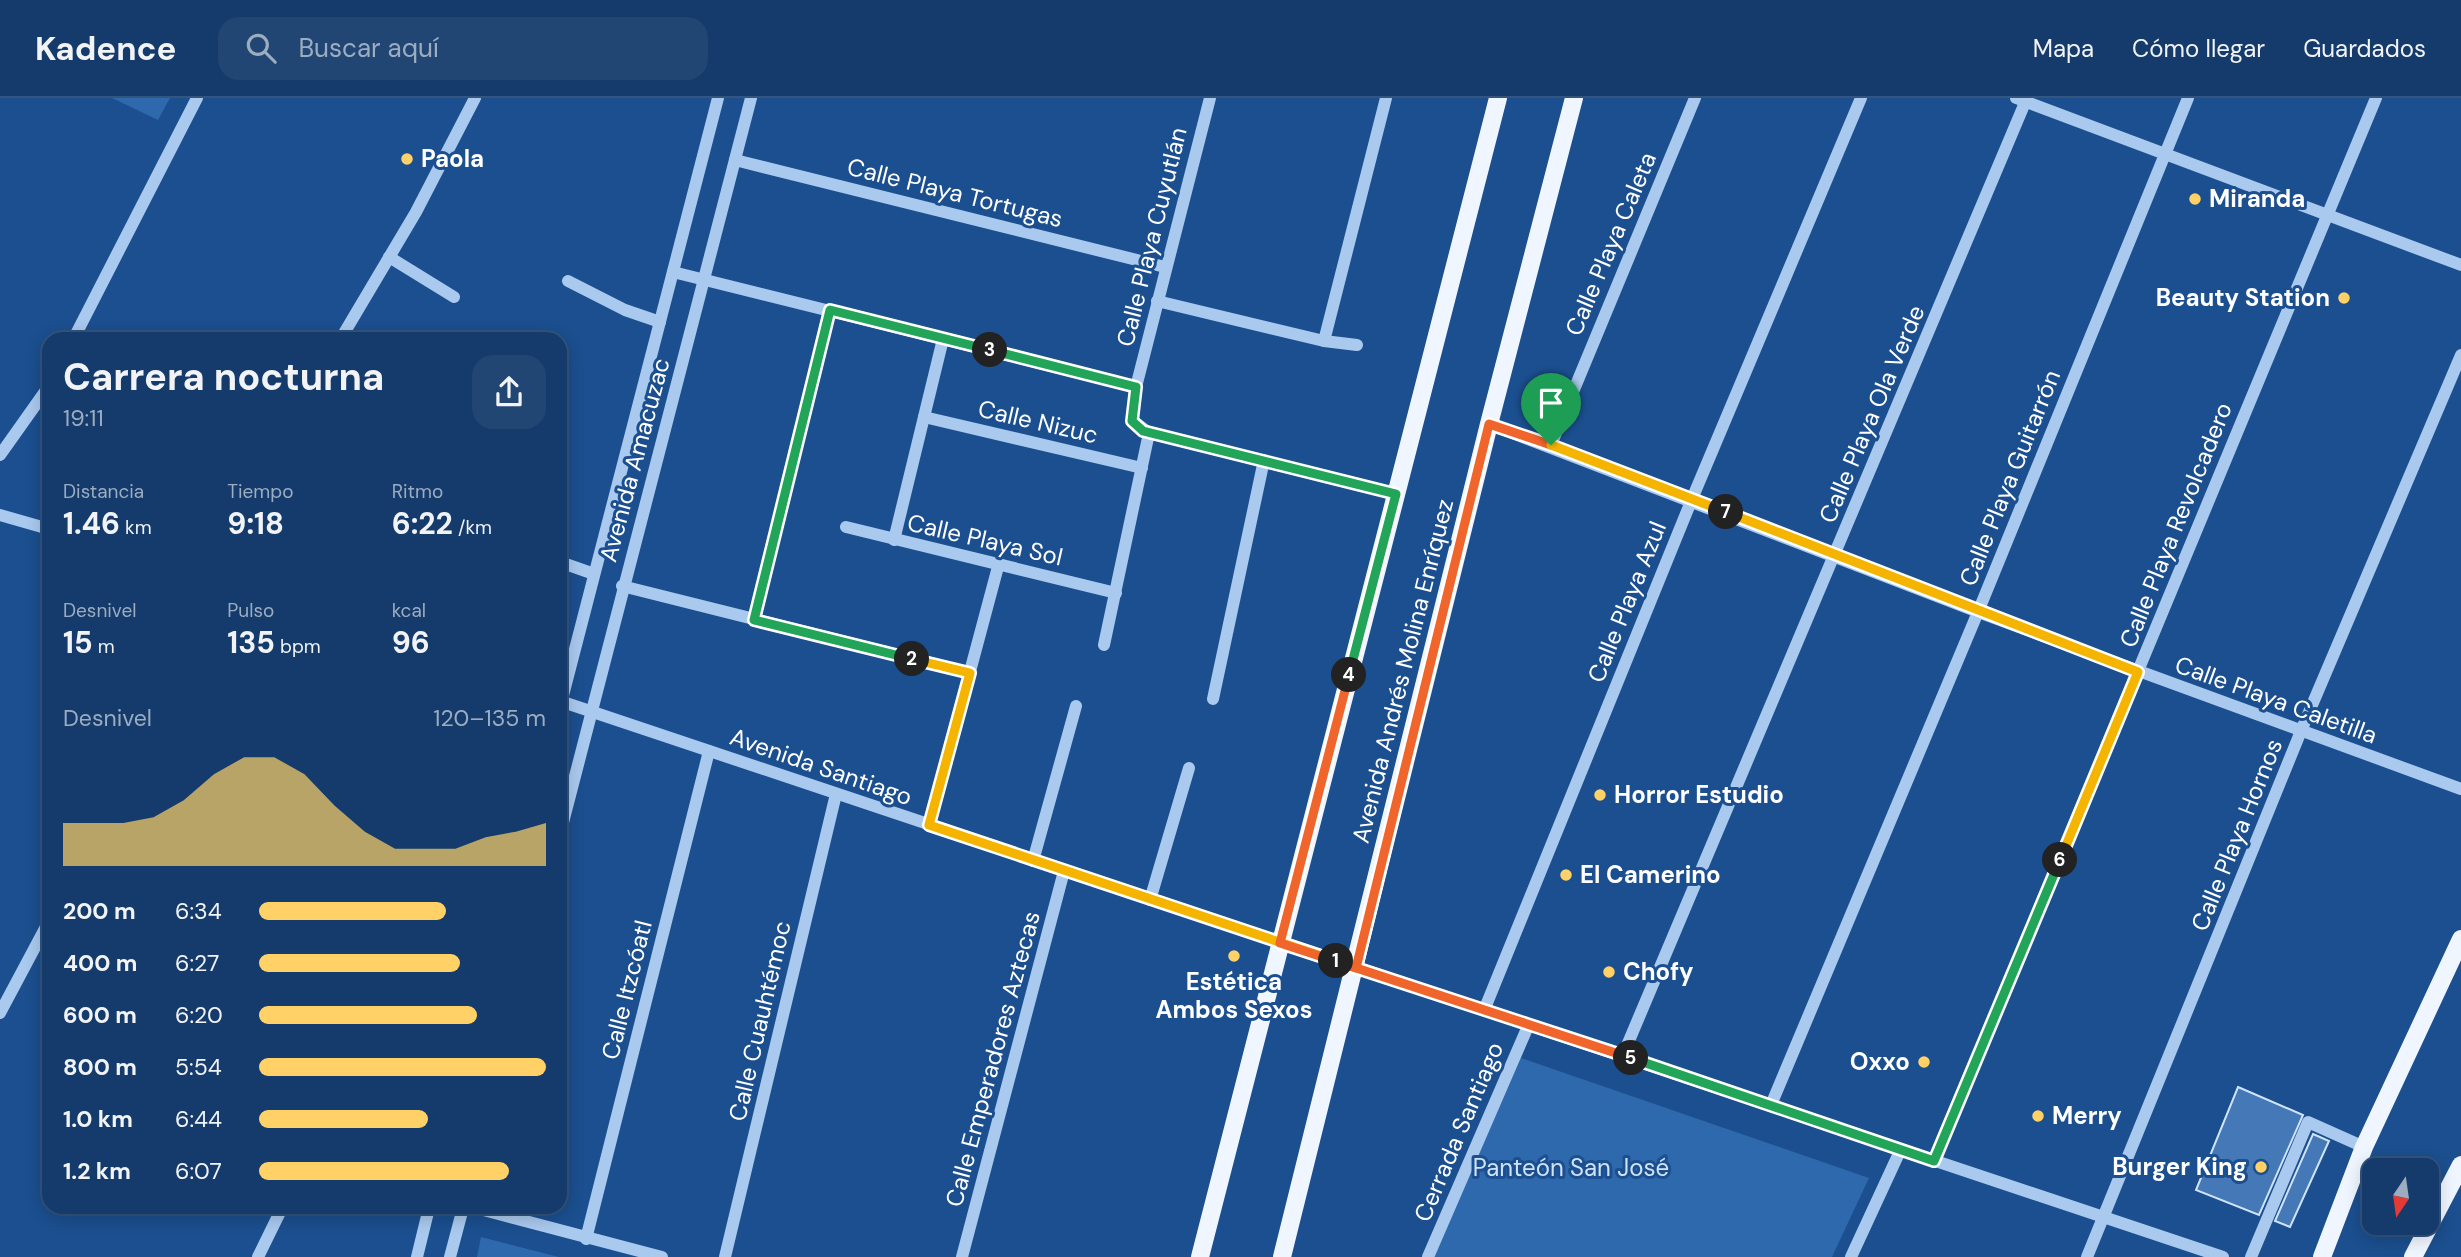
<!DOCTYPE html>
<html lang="es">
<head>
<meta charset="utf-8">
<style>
	body { margin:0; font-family:"DM Sans",sans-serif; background:#214673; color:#f1f3f6; height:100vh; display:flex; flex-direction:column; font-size:26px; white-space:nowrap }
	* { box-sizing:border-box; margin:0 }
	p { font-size:23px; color:#9dadc1 }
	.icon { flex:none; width:38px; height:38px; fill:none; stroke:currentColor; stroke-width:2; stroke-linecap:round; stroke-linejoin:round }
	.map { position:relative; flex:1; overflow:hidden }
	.panel { position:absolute; left:42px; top:234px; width:525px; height:882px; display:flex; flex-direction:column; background:#143b6b; border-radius:21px; box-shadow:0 4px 18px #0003,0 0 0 2px #33557e }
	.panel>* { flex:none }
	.needle { width:46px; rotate:193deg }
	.controls { position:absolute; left:2362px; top:1060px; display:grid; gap:14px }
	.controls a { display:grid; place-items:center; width:77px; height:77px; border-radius:14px; background:#143b6b; box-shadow:0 4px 18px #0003,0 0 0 2px #33557e; font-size:35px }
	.pin { position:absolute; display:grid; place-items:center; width:60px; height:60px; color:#fff; margin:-72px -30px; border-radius:50% 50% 50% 0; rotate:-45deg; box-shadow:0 0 7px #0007 }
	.pin .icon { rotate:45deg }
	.km { position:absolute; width:35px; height:35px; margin:-18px; border-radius:50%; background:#222; color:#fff; font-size:19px; line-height:35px; text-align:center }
	.round { display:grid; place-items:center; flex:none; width:74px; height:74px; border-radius:21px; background:#214673 }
	.headline { display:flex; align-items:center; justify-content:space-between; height:119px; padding:0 21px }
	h1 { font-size:38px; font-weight:700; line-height:52px }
	.figures { display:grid; grid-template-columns:repeat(3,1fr); gap:10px; height:119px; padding:7px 21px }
	.figures div { display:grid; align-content:center }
	.figures b { font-size:30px; font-weight:700 }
	.figures small { font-size:19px; font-weight:400 }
	.figures p { font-size:19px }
	.chart { height:196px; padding:14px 21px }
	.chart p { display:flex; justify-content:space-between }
	.chart svg { width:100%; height:126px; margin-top:7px; fill:#ffd166; opacity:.7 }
	ul { padding:0 21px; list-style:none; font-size:23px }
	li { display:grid; grid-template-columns:112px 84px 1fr; align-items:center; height:52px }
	li i { height:18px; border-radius:9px; background:#ffd166 }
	header { display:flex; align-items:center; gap:42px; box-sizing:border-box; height:98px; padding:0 35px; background:#143b6b; border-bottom:2px solid #33557e }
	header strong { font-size:33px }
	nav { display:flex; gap:38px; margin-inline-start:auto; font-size:24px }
	.search { width:490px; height:63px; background:#214673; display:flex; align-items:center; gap:18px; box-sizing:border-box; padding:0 24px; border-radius:21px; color:#9dadc1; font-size:26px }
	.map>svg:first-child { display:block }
	.green { fill:#2e69ad }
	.building { fill:#4478b7; stroke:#cfe3fa; stroke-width:2 }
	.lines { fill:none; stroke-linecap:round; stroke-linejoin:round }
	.minor { stroke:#a9c9ee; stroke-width:12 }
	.major { stroke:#f0f6ff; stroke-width:18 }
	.split-1-casing { stroke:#fff; stroke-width:14 }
	.split-2-casing { stroke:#fff; stroke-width:14 }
	.split-3-casing { stroke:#fff; stroke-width:14 }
	.split-4-casing { stroke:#fff; stroke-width:14 }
	.split-5-casing { stroke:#fff; stroke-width:14 }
	.split-6-casing { stroke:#fff; stroke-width:14 }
	.split-7-casing { stroke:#fff; stroke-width:14 }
	.split-8-casing { stroke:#fff; stroke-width:14 }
	.split-1 { stroke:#f0652b; stroke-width:9 }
	.split-2 { stroke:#f5b400; stroke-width:9 }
	.split-3 { stroke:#22a559; stroke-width:9 }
	.split-4 { stroke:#22a559; stroke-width:9 }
	.split-5 { stroke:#f0652b; stroke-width:9 }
	.split-6 { stroke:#22a559; stroke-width:9 }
	.split-7 { stroke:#f5b400; stroke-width:9 }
	.split-8 { stroke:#f5b400; stroke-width:9 }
	.poi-dot { fill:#ffd166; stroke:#1b4f8f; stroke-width:2.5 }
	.labels { text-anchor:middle; stroke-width:6; stroke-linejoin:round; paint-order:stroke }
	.poi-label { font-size:24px; font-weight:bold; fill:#fff; stroke:#1b4f8f; text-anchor:start }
	.street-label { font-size:24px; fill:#fff; stroke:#1b4f8f }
	.park-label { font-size:24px; fill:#cfe3fa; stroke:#1b4f8f }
</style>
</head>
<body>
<header>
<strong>Kadence</strong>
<div class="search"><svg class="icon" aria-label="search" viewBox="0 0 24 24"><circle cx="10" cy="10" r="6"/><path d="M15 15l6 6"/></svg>Buscar aquí</div>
<nav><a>Mapa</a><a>Cómo llegar</a><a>Guardados</a></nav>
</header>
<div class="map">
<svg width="2461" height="1159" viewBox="0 0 2461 1159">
	<rect width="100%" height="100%" fill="#1b4f8f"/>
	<g class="green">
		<path d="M112,0H170L158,22Z"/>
		<path d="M1521,960L1869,1080L1832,1159H1434Z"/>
		<path d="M481,1139L559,1159H477Z"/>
	</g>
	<g class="building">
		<path d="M2238,989L2303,1017L2259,1117L2196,1092Z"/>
		<path d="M2313,1036L2329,1043L2290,1129L2275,1123Z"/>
	</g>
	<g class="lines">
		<g class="minor">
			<path d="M1210,0L1136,289L1132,322L1149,335L1396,396"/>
			<path d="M2016,0L2461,167"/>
			<path d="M735,62L1165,169"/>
			<path d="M389,159L454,199"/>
			<path d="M673,174L1136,289"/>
			<path d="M568,183L625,212L660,224"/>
			<path d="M1157,203L1324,243L1357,247"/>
			<path d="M73,242L197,0"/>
			<path d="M340,242L416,114L475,0"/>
			<path d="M1324,243L1386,0"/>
			<path d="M924,319L1142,370"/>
			<path d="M1489,326L1978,514L2461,691"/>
			<path d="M1551,347L1695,0"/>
			<path d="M0,357L49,288"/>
			<path d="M0,417L49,431"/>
			<path d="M846,429L1116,495"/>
			<path d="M894,442L943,241"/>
			<path d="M560,464L594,476"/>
			<path d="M622,488L970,575"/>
			<path d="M754,522L830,212"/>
			<path d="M1104,547L1149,335"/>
			<path d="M1213,601L1264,362"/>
			<path d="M560,603L2223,1159"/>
			<path d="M560,609L718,0"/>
			<path d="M929,727L999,465"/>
			<path d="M560,736L751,0"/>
			<path d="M1033,763L1076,608"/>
			<path d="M1150,802L1189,670"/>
			<path d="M1485,910L1692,401L1861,0"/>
			<path d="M0,915L49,823"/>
			<path d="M1623,957L2027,0"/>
			<path d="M1771,1007L1978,514L2188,0"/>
			<path d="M1934,1064L2376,0"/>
			<path d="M476,1110L662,1159"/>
			<path d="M586,1141L709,653"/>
			<path d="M258,1159L282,1110"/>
			<path d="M417,1159L429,1110"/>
			<path d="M450,1159L463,1110"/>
			<path d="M725,1159L836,696"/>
			<path d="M962,1159L1064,773"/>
			<path d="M1428,1159L1529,926"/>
			<path d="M1851,1159L1900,1053"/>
			<path d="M2087,1159L2301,633L2461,257"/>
			<path d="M2251,1159L2308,1024L2364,1049"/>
		</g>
		<g class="major">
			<path d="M1200,1159L1498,0"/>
			<path d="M1282,1159L1489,326L1574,0"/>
			<path d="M2322,1159L2364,1049L2461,841"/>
			<path d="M2413,1159L2461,1067"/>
		</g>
	</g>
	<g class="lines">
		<defs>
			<path id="split-1" d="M1336,863L1356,870L1489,326L1551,347"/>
			<path id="split-2" d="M912,561L970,575L929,727L1336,863"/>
			<path id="split-3" d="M912,561L754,522L830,212L990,252"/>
			<path id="split-4" d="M990,252L1136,289L1132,323L1143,333L1396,396L1349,577"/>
			<path id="split-5" d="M1349,577L1280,845L1631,960"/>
			<path id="split-6" d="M1631,960L1934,1063L2060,762"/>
			<path id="split-7" d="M1726,414L2138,574L2060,762"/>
			<path id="split-8" d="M1551,347L1726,414"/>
		</defs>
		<use href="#split-1" class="split-1-casing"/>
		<use href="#split-2" class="split-2-casing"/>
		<use href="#split-3" class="split-3-casing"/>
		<use href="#split-4" class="split-4-casing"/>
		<use href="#split-5" class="split-5-casing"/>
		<use href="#split-6" class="split-6-casing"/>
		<use href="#split-7" class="split-7-casing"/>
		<use href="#split-8" class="split-8-casing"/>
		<use href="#split-1" class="split-1"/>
		<use href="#split-2" class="split-2"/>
		<use href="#split-3" class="split-3"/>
		<use href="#split-4" class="split-4"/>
		<use href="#split-5" class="split-5"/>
		<use href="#split-6" class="split-6"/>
		<use href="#split-7" class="split-7"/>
		<use href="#split-8" class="split-8"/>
	</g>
	<g class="poi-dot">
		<circle cx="407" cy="61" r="7"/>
		<circle cx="2195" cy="101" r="7"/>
		<circle cx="2344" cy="200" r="7"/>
		<circle cx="1600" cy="697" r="7"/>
		<circle cx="1566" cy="777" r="7"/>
		<circle cx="1234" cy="858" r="7"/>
		<circle cx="1609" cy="874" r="7"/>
		<circle cx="1924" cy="964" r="7"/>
		<circle cx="2038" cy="1018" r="7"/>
		<circle cx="2261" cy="1069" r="7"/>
	</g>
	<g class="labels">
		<g class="poi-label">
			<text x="421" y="69">Paola</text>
			<text x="2209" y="109">Miranda</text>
			<text x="2330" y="208" text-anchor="end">Beauty Station</text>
			<text x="1614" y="705">Horror Estudio</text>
			<text x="1580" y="785">El Camerino</text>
			<text x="1623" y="882">Chofy</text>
			<text x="1234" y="892" text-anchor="middle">Estética<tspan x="1234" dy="28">Ambos Sexos</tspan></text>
			<text x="1910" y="972" text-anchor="end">Oxxo</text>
			<text x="2052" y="1026">Merry</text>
			<text x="2247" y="1077" text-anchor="end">Burger King</text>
		</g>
		<g class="street-label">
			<text transform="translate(955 95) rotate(14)" y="8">Calle Playa Tortugas</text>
			<text transform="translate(1152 139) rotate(-76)" y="8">Calle Playa Cuyutlán</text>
			<text transform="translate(1611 146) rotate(-67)" y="8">Calle Playa Caleta</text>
			<text transform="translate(1872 316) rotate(-67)" y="8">Calle Playa Ola Verde</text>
			<text transform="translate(1038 324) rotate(13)" y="8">Calle Nizuc</text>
			<text transform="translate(635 362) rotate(-75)" y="8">Avenida Amacuzac</text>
			<text transform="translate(2010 380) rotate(-68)" y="8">Calle Playa Guitarrón</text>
			<text transform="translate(2176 427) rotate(-68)" y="8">Calle Playa Revolcadero</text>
			<text transform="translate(985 442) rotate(13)" y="8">Calle Playa Sol</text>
			<text transform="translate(1627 504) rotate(-68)" y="8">Calle Playa Azul</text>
			<text transform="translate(1403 573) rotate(-76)" y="8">Avenida Andrés Molina Enríquez</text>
			<text transform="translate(2276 602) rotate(20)" y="8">Calle Playa Caletilla</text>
			<text transform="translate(821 669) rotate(19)" y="8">Avenida Santiago</text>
			<text transform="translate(2237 737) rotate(-68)" y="8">Calle Playa Hornos</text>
			<text transform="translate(627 892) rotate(-76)" y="8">Calle Itzcóatl</text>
			<text transform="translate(760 923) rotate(-77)" y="8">Calle Cuauhtémoc</text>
			<text transform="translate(993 961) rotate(-75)" y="8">Calle Emperadores Aztecas</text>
			<text transform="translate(1459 1034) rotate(-67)" y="8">Cerrada Santiago</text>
		</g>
		<g class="park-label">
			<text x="1571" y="1078">Panteón San José</text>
		</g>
	</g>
</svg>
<div class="controls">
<a><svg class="needle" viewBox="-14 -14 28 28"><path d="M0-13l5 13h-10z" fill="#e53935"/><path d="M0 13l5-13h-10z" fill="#9dadc1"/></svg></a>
</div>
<div class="pin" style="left:1551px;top:347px;background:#1e9e55"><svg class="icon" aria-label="arrive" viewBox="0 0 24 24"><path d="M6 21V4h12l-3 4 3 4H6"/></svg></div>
<b class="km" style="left:1336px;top:863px">1</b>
<b class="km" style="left:912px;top:561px">2</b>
<b class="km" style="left:990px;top:252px">3</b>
<b class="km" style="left:1349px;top:577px">4</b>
<b class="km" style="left:1631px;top:960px">5</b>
<b class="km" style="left:2060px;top:762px">6</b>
<b class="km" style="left:1726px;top:414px">7</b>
<section class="panel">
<div class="headline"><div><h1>Carrera nocturna</h1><p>19:11</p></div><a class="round"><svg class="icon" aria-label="share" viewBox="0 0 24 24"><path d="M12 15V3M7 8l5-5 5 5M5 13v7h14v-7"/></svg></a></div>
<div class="figures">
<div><p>Distancia</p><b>1.46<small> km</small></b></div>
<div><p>Tiempo</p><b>9:18</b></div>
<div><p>Ritmo</p><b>6:22<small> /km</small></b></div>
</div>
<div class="figures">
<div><p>Desnivel</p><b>15<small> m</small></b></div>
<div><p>Pulso</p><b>135<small> bpm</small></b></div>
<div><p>kcal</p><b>96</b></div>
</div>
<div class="chart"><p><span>Desnivel</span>120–135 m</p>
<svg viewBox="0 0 160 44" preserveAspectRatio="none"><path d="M0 44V29L10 29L20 29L30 27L40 21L50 12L60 6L70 6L80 12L90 23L100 32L110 38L120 38L130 38L140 34L150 32L160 29V44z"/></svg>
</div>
<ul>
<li><b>200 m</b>6:34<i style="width:65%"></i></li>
<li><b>400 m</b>6:27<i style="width:70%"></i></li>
<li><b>600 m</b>6:20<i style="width:76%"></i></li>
<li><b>800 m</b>5:54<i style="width:100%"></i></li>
<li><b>1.0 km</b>6:44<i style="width:59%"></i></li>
<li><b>1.2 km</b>6:07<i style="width:87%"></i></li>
</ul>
</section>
</div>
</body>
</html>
